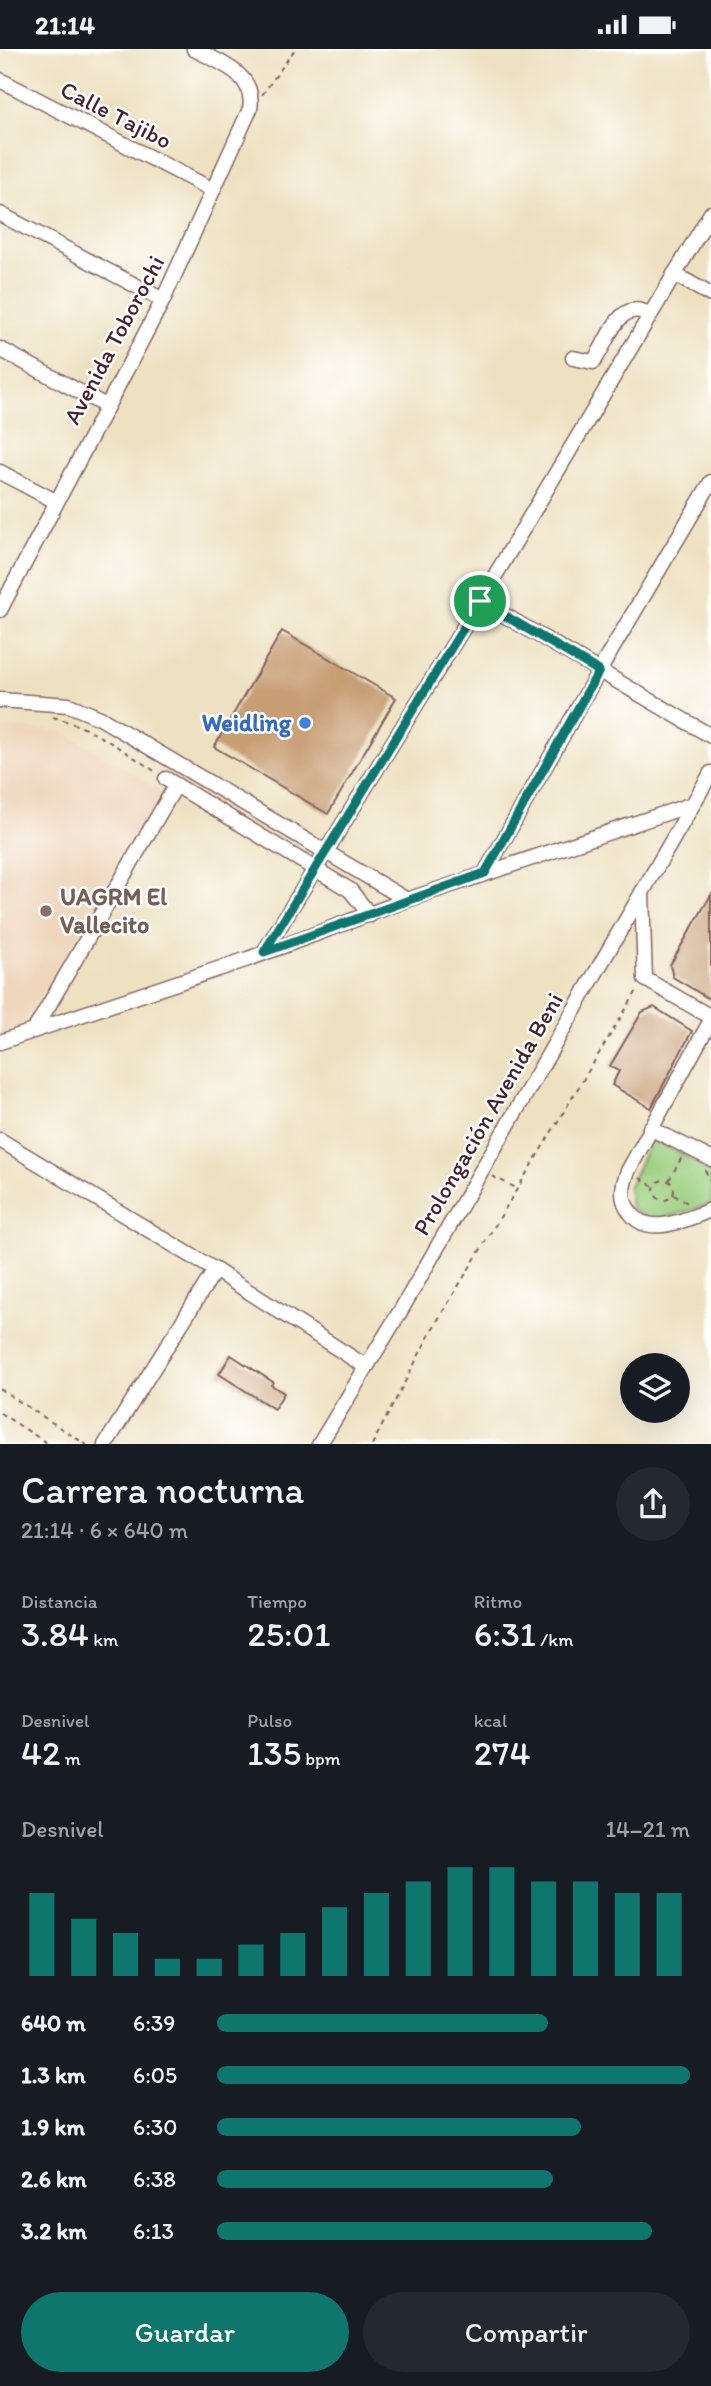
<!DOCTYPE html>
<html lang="es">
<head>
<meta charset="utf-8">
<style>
	body { margin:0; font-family:Itim,sans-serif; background:#242831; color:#f1f3f6; height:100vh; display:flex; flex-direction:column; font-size:26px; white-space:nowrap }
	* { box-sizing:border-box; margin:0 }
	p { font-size:23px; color:#9ea1a6 }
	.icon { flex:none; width:38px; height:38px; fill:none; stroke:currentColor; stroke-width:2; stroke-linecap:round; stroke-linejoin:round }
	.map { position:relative; height:1395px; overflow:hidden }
	.side { display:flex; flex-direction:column; background:#171b24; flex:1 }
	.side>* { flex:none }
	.controls { position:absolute; left:620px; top:1304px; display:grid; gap:14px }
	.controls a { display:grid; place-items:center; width:70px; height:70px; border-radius:50%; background:#171b24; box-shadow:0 7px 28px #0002; font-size:35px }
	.pin { position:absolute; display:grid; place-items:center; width:60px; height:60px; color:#fff; margin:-30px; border:4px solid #fff; border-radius:50%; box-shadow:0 2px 7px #0007 }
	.round { display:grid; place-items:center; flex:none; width:74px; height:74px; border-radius:37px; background:#242831 }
	.summary { display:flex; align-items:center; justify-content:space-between; height:119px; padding:0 21px }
	h1 { font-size:38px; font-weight:600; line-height:52px }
	.figures { display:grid; grid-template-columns:repeat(3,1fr); gap:10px; height:119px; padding:7px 21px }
	.figures div { display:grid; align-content:center }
	.figures b { font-size:35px; font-weight:600 }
	.figures small { font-size:19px; font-weight:400 }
	.figures p { font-size:19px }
	.chart { height:196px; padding:14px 21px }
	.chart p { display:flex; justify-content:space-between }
	.chart svg { width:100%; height:126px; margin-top:7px; stroke:#0f766e; stroke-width:6 }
	.button { display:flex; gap:14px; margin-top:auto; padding:14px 21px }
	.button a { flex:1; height:80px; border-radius:42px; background:#0f766e; color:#fff; font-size:28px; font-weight:600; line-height:80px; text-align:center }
	.button a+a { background:#242831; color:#f1f3f6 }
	ul { padding:0 21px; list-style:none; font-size:23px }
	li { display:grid; grid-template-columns:112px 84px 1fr; align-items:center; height:52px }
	li i { height:18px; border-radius:9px; background:#0f766e }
	.status { display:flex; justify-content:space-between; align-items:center; height:49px; padding:0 35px; background:#171b24; direction:ltr }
	.status svg { height:19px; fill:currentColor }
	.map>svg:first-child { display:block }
	.built { fill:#efd6bc }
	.green { fill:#9acd7d; stroke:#727654; stroke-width:2 }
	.building { fill:#c89e75 }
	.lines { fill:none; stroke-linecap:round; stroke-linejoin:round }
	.minor-casing { stroke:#836360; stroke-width:17 }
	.path { stroke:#836360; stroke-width:2; stroke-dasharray:5 5; stroke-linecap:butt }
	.minor { stroke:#fff; stroke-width:14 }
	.route-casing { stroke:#fff; stroke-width:14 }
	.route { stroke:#0f766e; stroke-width:9 }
	.shop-dot { fill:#3f7fe0; stroke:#fff; stroke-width:2.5 }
	.education-dot { fill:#8d6e63; stroke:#fff; stroke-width:2.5 }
	.labels { text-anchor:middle; stroke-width:5; stroke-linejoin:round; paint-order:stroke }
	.street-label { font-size:24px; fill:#4a1f2b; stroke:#fff }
	.shop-label { font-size:24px; font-weight:bold; fill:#366cbe; stroke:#fff; text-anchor:end }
	.education-label { font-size:24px; font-weight:bold; fill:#785e54; stroke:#fff; text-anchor:start }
</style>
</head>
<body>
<div class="status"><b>21:14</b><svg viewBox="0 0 49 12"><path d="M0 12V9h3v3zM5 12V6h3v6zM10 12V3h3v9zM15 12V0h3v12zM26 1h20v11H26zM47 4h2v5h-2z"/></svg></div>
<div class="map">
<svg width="711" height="1396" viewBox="0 0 711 1396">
	<rect width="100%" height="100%" fill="#fff"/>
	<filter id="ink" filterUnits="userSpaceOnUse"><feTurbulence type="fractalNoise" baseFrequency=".0143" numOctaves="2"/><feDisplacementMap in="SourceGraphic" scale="14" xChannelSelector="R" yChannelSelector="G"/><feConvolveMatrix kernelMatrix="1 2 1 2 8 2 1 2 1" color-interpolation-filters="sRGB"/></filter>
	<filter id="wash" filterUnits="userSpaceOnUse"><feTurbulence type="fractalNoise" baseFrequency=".00686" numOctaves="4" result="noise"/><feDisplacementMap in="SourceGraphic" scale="28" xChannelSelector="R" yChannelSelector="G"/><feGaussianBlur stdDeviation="1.57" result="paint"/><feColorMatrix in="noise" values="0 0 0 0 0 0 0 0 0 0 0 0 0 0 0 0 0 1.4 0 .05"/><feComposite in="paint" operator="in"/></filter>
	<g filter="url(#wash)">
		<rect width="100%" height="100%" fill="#eee1c1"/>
		<path class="built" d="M0,678L62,682L166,744L18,981L0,986Z"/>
		<path class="green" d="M655,1092L711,1119V1155L653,1172L631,1159L628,1139L649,1094Z"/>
		<g id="blocks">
			<g class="building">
				<path d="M282,582L396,649L328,765L214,698Z"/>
				<path d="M711,846V951L673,928L670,916Z"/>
				<path d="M654,958L692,982L651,1059L612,1036L619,1022L610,1017L642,963Z"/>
				<path d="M231,1306L273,1333L271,1336L284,1344L274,1360L219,1325Z"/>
			</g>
		</g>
	</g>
	<g filter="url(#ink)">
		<use href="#blocks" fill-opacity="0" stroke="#836360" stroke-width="2"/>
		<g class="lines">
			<defs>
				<g id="minor">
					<path d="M0,31L211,140"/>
					<path d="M0,165L163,251"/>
					<path d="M674,225L711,246"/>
					<path d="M0,300L106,357"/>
					<path d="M573,309L593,313C608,295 617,248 649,265"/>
					<path d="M0,423L55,452"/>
					<path d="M480,552L711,687"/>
					<path d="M0,561L163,251L250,60C256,25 221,14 194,0"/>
					<path d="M0,651L69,656L100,669L407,851"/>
					<path d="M166,730L350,841L370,866"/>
					<path d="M485,824L599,622L711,433"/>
					<path d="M642,843L645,930L711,968"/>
					<path d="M264,903L480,552L711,164"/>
					<path d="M711,971L628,1122C622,1137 620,1150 630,1163C648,1190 688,1169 711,1161"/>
					<path d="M35,980L176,736"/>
					<path d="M0,993L248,910L407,851L693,755"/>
					<path d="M650,1079L711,1110"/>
					<path d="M0,1091L215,1221L365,1317"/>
					<path d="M105,1396L215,1221"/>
					<path d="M319,1396L401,1261L711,724"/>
				</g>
			</defs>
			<use href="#minor" class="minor-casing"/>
			<g class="path">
				<path d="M262,46L295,0"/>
				<path d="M53,668C91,678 124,702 156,723"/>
				<path d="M705,1121L711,1133"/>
				<path d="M492,1127L518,1140"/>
				<path d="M640,1129L653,1137"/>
				<circle cx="664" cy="1141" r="10"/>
				<path d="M669,1131L682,1108"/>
				<path d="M674,1146L691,1156"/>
				<path d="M0,1340L87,1396"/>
				<path d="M0,1364L50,1396"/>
				<path d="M372,1396L433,1279L638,940"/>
			</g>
			<use href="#minor" class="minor"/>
		</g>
	</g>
	<g class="lines" filter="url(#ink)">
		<defs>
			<path id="route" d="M480,552L599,622L485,824L264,903Z"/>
		</defs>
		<use href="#route" class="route-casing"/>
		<use href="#route" class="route"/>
	</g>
	<circle class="shop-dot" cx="305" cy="674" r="7"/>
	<circle class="education-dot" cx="46" cy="862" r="7"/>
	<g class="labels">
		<g class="street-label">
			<text transform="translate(116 66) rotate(27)" y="8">Calle Tajibo</text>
			<text transform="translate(114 291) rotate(-62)" y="8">Avenida Toborochi</text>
			<text transform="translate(488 1065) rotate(-60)" y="8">Prolongación Avenida Beni</text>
		</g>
		<g class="shop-label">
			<text x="291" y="682">Weidling</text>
		</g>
		<g class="education-label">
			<text x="60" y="856">UAGRM El<tspan x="60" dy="28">Vallecito</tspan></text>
		</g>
	</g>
</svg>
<div class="controls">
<a><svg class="icon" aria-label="layers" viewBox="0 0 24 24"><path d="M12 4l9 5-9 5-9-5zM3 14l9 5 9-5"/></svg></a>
</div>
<div class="pin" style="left:480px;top:552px;background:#1e9e55"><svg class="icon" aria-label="arrive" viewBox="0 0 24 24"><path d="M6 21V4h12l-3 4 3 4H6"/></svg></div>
</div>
<section class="side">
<div class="summary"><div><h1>Carrera nocturna</h1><p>21:14 · 6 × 640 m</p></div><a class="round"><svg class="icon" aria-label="share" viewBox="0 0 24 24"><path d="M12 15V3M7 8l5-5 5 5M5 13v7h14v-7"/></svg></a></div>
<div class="figures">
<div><p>Distancia</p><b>3.84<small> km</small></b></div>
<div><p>Tiempo</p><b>25:01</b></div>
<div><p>Ritmo</p><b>6:31<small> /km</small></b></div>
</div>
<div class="figures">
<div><p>Desnivel</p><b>42<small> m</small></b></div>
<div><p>Pulso</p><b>135<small> bpm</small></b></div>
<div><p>kcal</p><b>274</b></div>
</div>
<div class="chart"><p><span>Desnivel</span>14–21 m</p>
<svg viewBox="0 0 160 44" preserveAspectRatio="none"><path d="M5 44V15M15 44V24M25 44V29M35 44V38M45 44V38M55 44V33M65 44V29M75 44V20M85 44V15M95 44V11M105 44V6M115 44V6M125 44V11M135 44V11M145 44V15M155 44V15"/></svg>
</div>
<ul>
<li><b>640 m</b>6:39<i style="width:70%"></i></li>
<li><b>1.3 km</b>6:05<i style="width:100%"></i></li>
<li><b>1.9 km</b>6:30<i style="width:77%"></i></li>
<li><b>2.6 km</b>6:38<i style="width:71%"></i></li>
<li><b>3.2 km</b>6:13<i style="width:92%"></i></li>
</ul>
<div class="button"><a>Guardar</a><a>Compartir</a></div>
</section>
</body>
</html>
